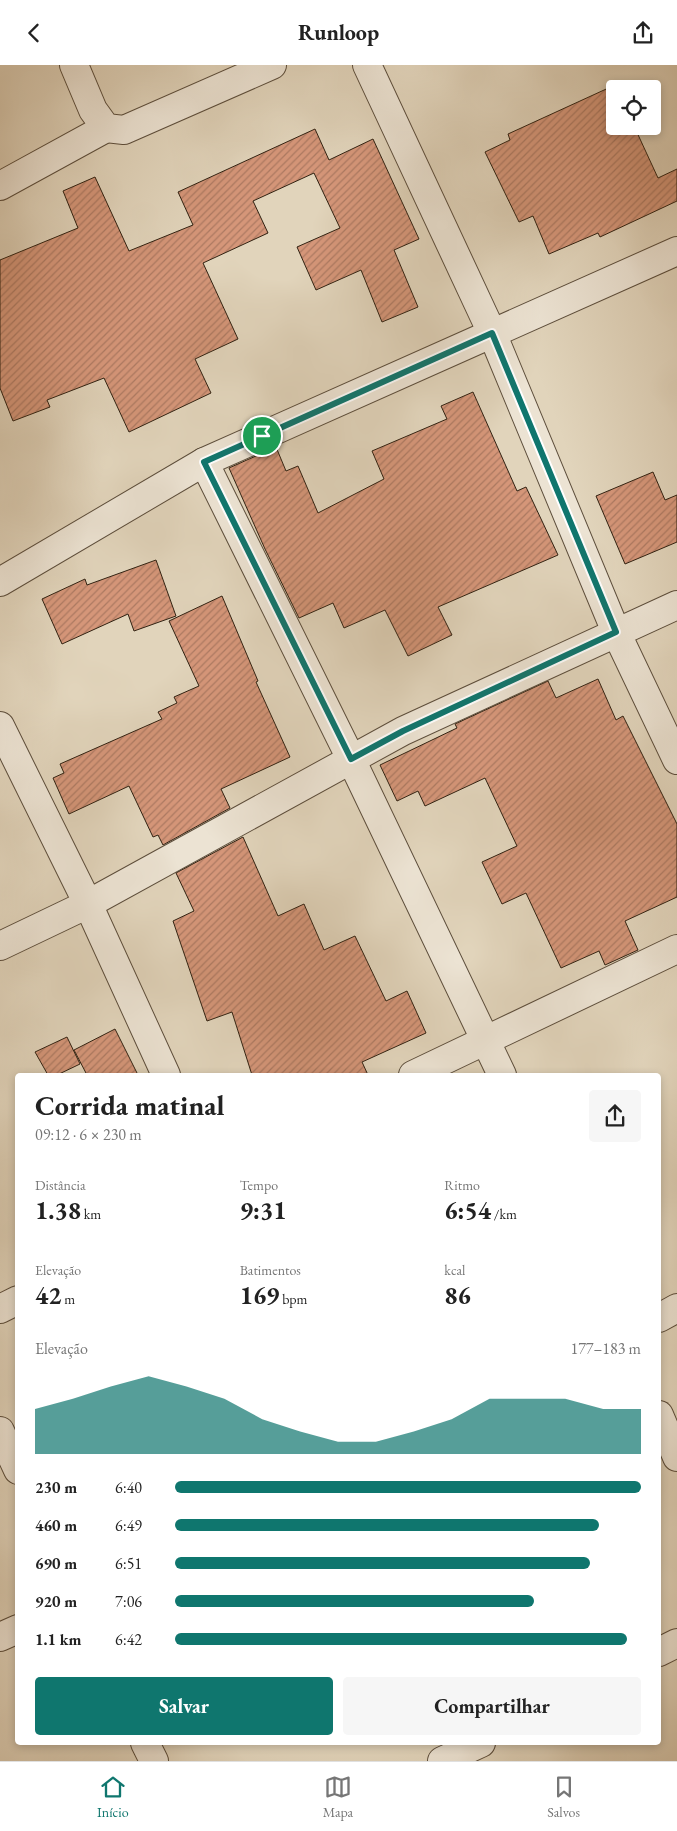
<!DOCTYPE html>
<html lang="pt">
<head>
<meta charset="utf-8">
<style>
	body { margin:0; font-family:"EB Garamond",serif; background:#f6f6f6; color:#222; height:100vh; display:flex; flex-direction:column; font-size:19px; white-space:nowrap }
	* { box-sizing:border-box; margin:0 }
	p { font-size:16px; color:#767676 }
	.icon { flex:none; width:28px; height:28px; fill:none; stroke:currentColor; stroke-width:2; stroke-linecap:round; stroke-linejoin:round }
	.map { position:relative; flex:1; overflow:hidden }
	.details { position:absolute; left:15px; top:1008px; width:646px; height:672px; display:flex; flex-direction:column; background:#fff; border-radius:5px; box-shadow:0 2px 8px #0003 }
	.details>* { flex:none }
	.buttons { position:absolute; left:606px; top:15px; display:grid; gap:10px }
	.buttons a { display:grid; place-items:center; width:55px; height:55px; border-radius:5px; background:#fff; box-shadow:0 2px 8px #0003; font-size:25px }
	.pin { position:absolute; display:grid; place-items:center; width:42px; height:42px; color:#fff; margin:-21px; border:2px solid #fff; border-radius:50%; box-shadow:0 1px 5px #0007 }
	.round { display:grid; place-items:center; flex:none; width:52px; height:52px; border-radius:5px; background:#f6f6f6 }
	.summary { display:flex; align-items:center; justify-content:space-between; height:85px; padding:0 20px }
	h1 { font-size:28px; font-weight:700; line-height:38px }
	.stats { display:grid; grid-template-columns:repeat(3,1fr); gap:8px; height:85px; padding:5px 20px }
	.stats div { display:grid; align-content:center }
	.stats b { font-size:25px; font-weight:700 }
	.stats small { font-size:14px; font-weight:400 }
	.stats p { font-size:14px }
	.chart { height:140px; padding:10px 20px }
	.chart p { display:flex; justify-content:space-between }
	.chart svg { width:100%; height:90px; margin-top:5px; fill:#0f766e; opacity:.7 }
	.button { display:flex; gap:10px; margin-top:auto; padding:10px 20px }
	.button a { flex:1; height:58px; border-radius:5px; background:#0f766e; color:#fff; font-size:20px; font-weight:700; line-height:58px; text-align:center }
	.button a+a { background:#f6f6f6; color:#222 }
	ul { padding:0 20px; list-style:none; font-size:16px }
	li { display:grid; grid-template-columns:80px 60px 1fr; align-items:center; height:38px }
	li i { height:12px; border-radius:6px; background:#0f766e }
	header { display:flex; justify-content:space-between; align-items:center; height:65px; padding:0 20px; background:#fff; font-size:22px; font-weight:700 }
	.menu { display:flex; justify-content:space-around; align-items:center; height:70px; border-top:1px solid #e0e0e0; background:#fff; font-size:14px; color:#767676 }
	.menu a { display:grid; justify-items:center; gap:2px }
	.menu .active { color:#0f766e }
	.map>svg:first-child { display:block }
	.building { fill:url(#building-hatch); stroke:#312212 }
	.lines { fill:none; stroke-linecap:round; stroke-linejoin:round }
	.minor-casing { stroke:#5d4e3c; stroke-width:30 }
	.minor { stroke:#ece3d3; stroke-width:28 }
	.route-casing { stroke:#fff; stroke-width:10 }
	.route { stroke:#0f766e; stroke-width:6 }
</style>
</head>
<body>
<header><svg class="icon" aria-label="back" viewBox="0 0 24 24"><path d="M15 5l-7 7 7 7"/></svg>Runloop<svg class="icon" aria-label="share" viewBox="0 0 24 24"><path d="M12 15V3M7 8l5-5 5 5M5 13v7h14v-7"/></svg></header>
<div class="map">
<svg width="677" height="1696" viewBox="0 0 677 1696">
	<defs>
		<pattern id="building-hatch" width="6" height="6" patternUnits="userSpaceOnUse" patternTransform="scale(1.25)"><rect width="6" height="6" fill="#d59679"/><path d="M-1 1l2-2M0 6l6-6M5 7l2-2" fill="none" stroke="#ad7a62"/></pattern>
	</defs>
	<rect width="100%" height="100%" fill="#e1d4bb"/>
	<filter id="stains"><feTurbulence type="fractalNoise" baseFrequency=".004" numOctaves="4"/><feColorMatrix values="0 0 0 0 .2 0 0 0 0 .09 0 0 0 0 .02 0 0 0 .5 -.17"/></filter>
	<radialGradient id="worn" r=".72"><stop offset=".6" stop-color="#630" stop-opacity="0"/><stop offset="1" stop-color="#630" stop-opacity=".3"/></radialGradient>
	<g class="building">
		<path d="M615,20L617,24H615V61H634L658,113L677,104V136L600,172L598,168L549,189L533,151L519,157L485,87L510,75L508,69Z"/>
		<path d="M315,64L329,95L373,74L419,174L394,185L418,242L382,257L361,205L316,225L297,182L340,163L314,108L253,136L268,168L203,198L238,274L195,294L211,328L129,367L104,313L47,335L50,342L13,356L0,323V195L78,163L63,126L95,112L129,186L193,160L178,127Z"/>
		<path d="M473,327L517,426L526,422L558,490L438,542L452,570L408,591L385,545L344,563L333,538L299,553L265,484L229,403L276,382L286,406L298,401L318,448L384,414L372,386L447,354L441,341Z"/>
		<path d="M653,407L665,435L677,430V477L625,499L596,431Z"/>
		<path d="M156,495L176,551L134,566L128,549L62,579L42,534L85,514L87,520Z"/>
		<path d="M222,531L258,616L256,617L290,692L221,724L230,743L163,780L158,770L153,772L129,721L69,749L53,713L64,708L60,699L162,654L158,647L177,638L174,632L199,621L169,556Z"/>
		<path d="M598,614L616,655L623,651L677,759V832L625,856L638,885L605,900L599,886L561,903L526,828L502,839L482,797L517,781L485,713L425,741L418,726L397,736L380,700L457,663L455,659L548,616L556,633Z"/>
		<path d="M243,772L278,851L304,839L324,885L355,871L386,936L407,926L426,968L362,997L368,1010H252L232,947L207,956L173,856L194,846L176,808Z"/>
		<path d="M115,964L138,1010H87L74,985Z"/>
		<path d="M67,972L80,999L57,1010H48L35,987Z"/>
	</g>
	<g class="lines">
		<defs>
			<g id="minor">
				<path d="M74,0L93,45L106,63L124,65L272,0"/>
				<path d="M367,0L492,268L616,567L677,695"/>
				<path d="M0,121L106,63"/>
				<path d="M204,397L351,694L502,1010"/>
				<path d="M0,517L204,397L677,186"/>
				<path d="M0,661L88,839L166,1010"/>
				<path d="M0,881L88,839L403,666L677,540"/>
				<path d="M413,1010L677,884"/>
				<path d="M0,1244L18,1235"/>
				<path d="M659,1253L677,1243"/>
				<path d="M659,1350L677,1392"/>
				<path d="M0,1366L18,1405"/>
				<path d="M0,1572L18,1564"/>
				<path d="M659,1587L677,1578"/>
				<path d="M145,1678L154,1696"/>
				<path d="M442,1696L481,1678"/>
			</g>
		</defs>
		<use href="#minor" class="minor-casing"/>
		<use href="#minor" class="minor"/>
	</g>
	<g class="lines">
		<defs>
			<path id="route" d="M492,268L616,567L403,666L351,694L204,397Z"/>
		</defs>
		<use href="#route" class="route-casing"/>
		<use href="#route" class="route"/>
	</g>
	<rect width="100%" height="100%" filter="url(#stains)"/>
	<rect width="100%" height="100%" fill="url(#worn)"/>
</svg>
<div class="buttons">
<a><svg class="icon" aria-label="locate" viewBox="0 0 24 24"><circle cx="12" cy="12" r="6"/><path d="M12 2v4M12 18v4M2 12h4M18 12h4"/></svg></a>
</div>
<div class="pin" style="left:262px;top:371px;background:#1e9e55"><svg class="icon" aria-label="arrive" viewBox="0 0 24 24"><path d="M6 21V4h12l-3 4 3 4H6"/></svg></div>
<section class="details">
<div class="summary"><div><h1>Corrida matinal</h1><p>09:12 · 6 × 230 m</p></div><a class="round"><svg class="icon" aria-label="share" viewBox="0 0 24 24"><path d="M12 15V3M7 8l5-5 5 5M5 13v7h14v-7"/></svg></a></div>
<div class="stats">
<div><p>Distância</p><b>1.38<small> km</small></b></div>
<div><p>Tempo</p><b>9:31</b></div>
<div><p>Ritmo</p><b>6:54<small> /km</small></b></div>
</div>
<div class="stats">
<div><p>Elevação</p><b>42<small> m</small></b></div>
<div><p>Batimentos</p><b>169<small> bpm</small></b></div>
<div><p>kcal</p><b>86</b></div>
</div>
<div class="chart"><p><span>Elevação</span>177–183 m</p>
<svg viewBox="0 0 160 44" preserveAspectRatio="none"><path d="M0 44V22L10 17L20 11L30 6L40 11L50 17L60 27L70 33L80 38L90 38L100 33L110 27L120 17L130 17L140 17L150 22L160 22V44z"/></svg>
</div>
<ul>
<li><b>230 m</b>6:40<i style="width:100%"></i></li>
<li><b>460 m</b>6:49<i style="width:91%"></i></li>
<li><b>690 m</b>6:51<i style="width:89%"></i></li>
<li><b>920 m</b>7:06<i style="width:77%"></i></li>
<li><b>1.1 km</b>6:42<i style="width:97%"></i></li>
</ul>
<div class="button"><a>Salvar</a><a>Compartilhar</a></div>
</section>
</div>
<nav class="menu">
<a class="active"><svg class="icon" aria-label="home" viewBox="0 0 24 24"><path d="M3 11l9-7 9 7M6 9v11h12V9"/></svg>Início</a>
<a><svg class="icon" aria-label="map" viewBox="0 0 24 24"><path d="M3 6l6-2 6 2 6-2v14l-6 2-6-2-6 2zM9 4v14M15 6v14"/></svg>Mapa</a>
<a><svg class="icon" aria-label="saved" viewBox="0 0 24 24"><path d="M7 4h10v16l-5-4-5 4z"/></svg>Salvos</a>
</nav>
</body>
</html>
